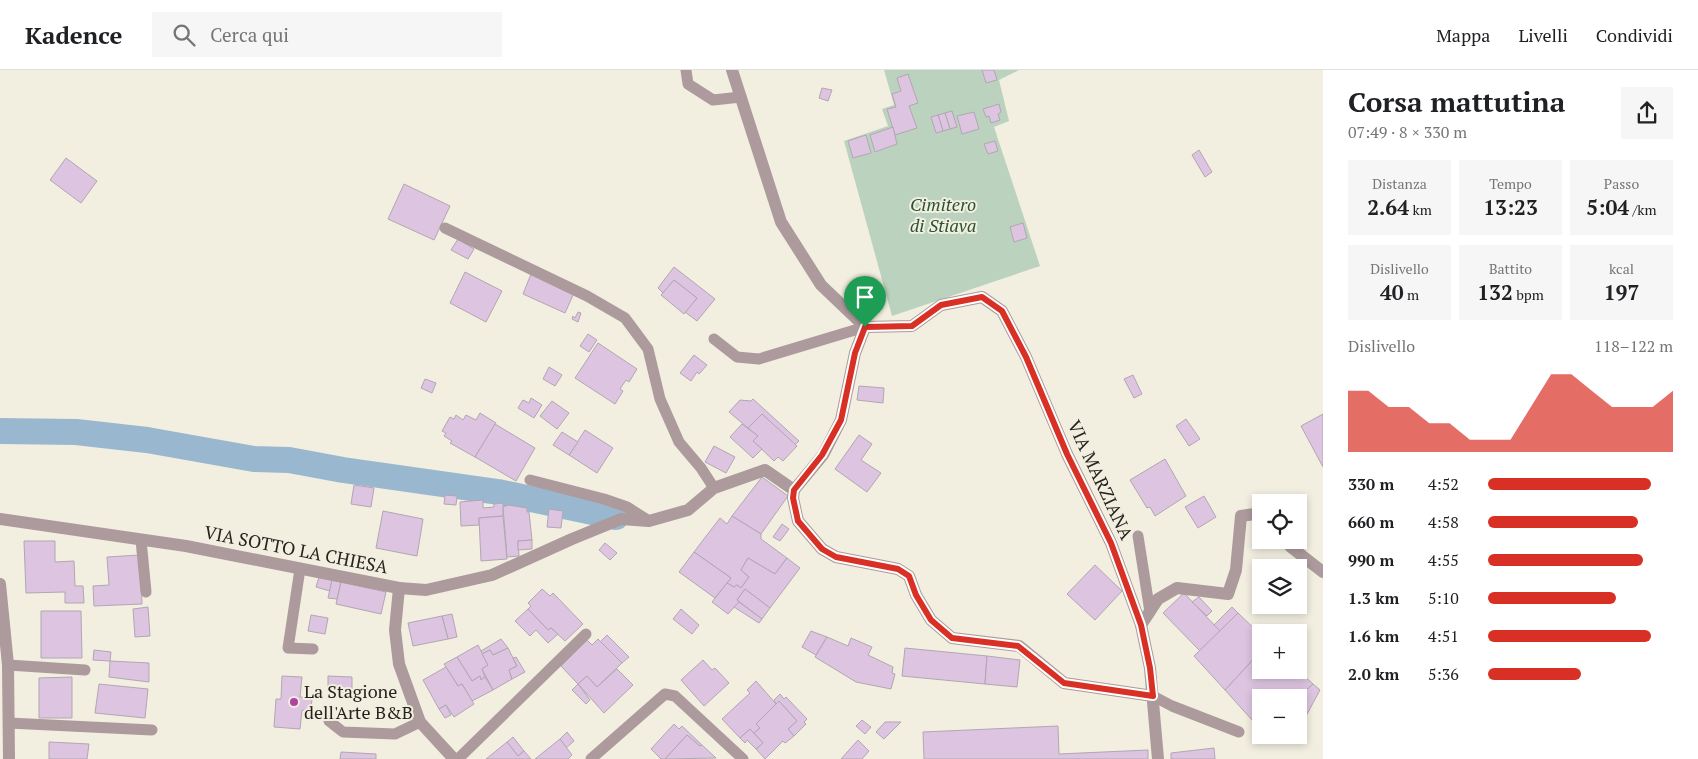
<!DOCTYPE html>
<html lang="it">
<head>
<meta charset="utf-8">
<style>
	body { margin:0; font-family:"PT Serif",serif; background:#f6f6f6; color:#202124; height:100vh; display:flex; flex-direction:column; font-size:19px; white-space:nowrap }
	* { box-sizing:border-box; margin:0 }
	p { font-size:16px; color:#757577 }
	.icon { flex:none; width:28px; height:28px; fill:none; stroke:currentColor; stroke-width:2; stroke-linecap:round; stroke-linejoin:round }
	.map { position:relative; flex:1; overflow:hidden }
	.side { display:flex; flex-direction:column; background:#fff; width:375px }
	.side>* { flex:none }
	.tools { position:absolute; left:1252px; top:424px; display:grid; gap:10px }
	.tools a { display:grid; place-items:center; width:55px; height:55px; border-radius:0px; background:#fff; box-shadow:0 2px 8px #0003; font-size:25px }
	.pin { position:absolute; display:grid; place-items:center; width:42px; height:42px; color:#fff; margin:-51px -21px; border-radius:50% 50% 50% 0; rotate:-45deg; box-shadow:0 0 5px #0007 }
	.pin .icon { rotate:45deg }
	.round { display:grid; place-items:center; flex:none; width:52px; height:52px; border-radius:0px; background:#f6f6f6 }
	.head { display:flex; align-items:center; justify-content:space-between; height:85px; padding:0 25px }
	h1 { font-size:28px; font-weight:700; line-height:38px }
	.stats { display:grid; grid-template-columns:repeat(3,1fr); gap:8px; height:85px; padding:5px 25px }
	.stats div { display:grid; align-content:center; border-radius:0px; background:#f6f6f6; text-align:center }
	.stats b { font-size:21px; font-weight:700 }
	.stats small { font-size:14px; font-weight:400 }
	.stats p { font-size:14px }
	.chart { height:140px; padding:10px 25px }
	.chart p { display:flex; justify-content:space-between }
	.chart svg { width:100%; height:90px; margin-top:5px; fill:#d93025; opacity:.7 }
	ul { padding:0 25px; list-style:none; font-size:16px }
	li { display:grid; grid-template-columns:80px 60px 1fr; align-items:center; height:38px }
	li i { height:12px; border-radius:6px; background:#d93025 }
	header { display:flex; align-items:center; gap:30px; box-sizing:border-box; height:70px; padding:0 25px; background:#fff; border-bottom:1px solid #e0e0e0 }
	header strong { font-size:24px }
	nav { display:flex; gap:28px; margin-inline-start:auto; font-size:18px }
	.search { width:350px; height:45px; background:#f6f6f6; display:flex; align-items:center; gap:12px; box-sizing:border-box; padding:0 18px; border-radius:0px; color:#757577; font-size:19px }
	main { display:flex; flex:1; min-height:0 }
	.map>svg:first-child { display:block }
	.green { fill:#bbd2be }
	.lines { fill:none; stroke-linecap:round; stroke-linejoin:round }
	.canal { stroke:#99b8cf; stroke-width:26 }
	.building { fill:#ddc4e0; stroke:#b1a7b3 }
	.service { stroke:#ac9a9c; stroke-width:11 }
	.minor { stroke:#ac9a9c; stroke-width:12 }
	.route-casing { stroke:#fff; stroke-width:10 }
	.route { stroke:#d93025; stroke-width:6 }
	.poi-dot { fill:#af43a2; stroke:#f2eee0; stroke-width:2 }
	.labels { text-anchor:middle; stroke-width:4; stroke-linejoin:round; paint-order:stroke }
	.park-label { font-size:18px; font-style:italic; fill:#285431; stroke:#f2eee0 }
	.street-label { font-size:18px; fill:#25231e; stroke:#f2eee0 }
	.poi-label { font-size:18px; fill:#25231e; stroke:#f2eee0; text-anchor:start }
</style>
</head>
<body>
<header>
<strong>Kadence</strong>
<div class="search"><svg class="icon" aria-label="search" viewBox="0 0 24 24"><circle cx="10" cy="10" r="6"/><path d="M15 15l6 6"/></svg>Cerca qui</div>
<nav><a>Mappa</a><a>Livelli</a><a>Condividi</a></nav>
</header>
<main>
<div class="map">
<svg width="1323" height="689" viewBox="0 0 1323 689">
	<rect width="100%" height="100%" fill="#f2eee0"/>
	<path class="green" d="M884,0H1019L999,10L1009,51L994,57L1040,196L892,246L844,71L888,56L882,39L894,35Z"/>
	<g class="lines">
		<path class="canal" d="M0,361L76,362L147,370L254,389L289,390L343,400L498,422L616,447"/>
	</g>
	<g class="building">
		<path d="M982,0H994L997,10L986,13Z"/>
		<path d="M908,4L918,33L909,36L917,58L895,65L887,39L896,37L892,24L901,21L897,8Z"/>
		<path d="M822,18L832,20L828,31L819,28Z"/>
		<path d="M999,34L1001,42L998,44L1000,50L991,53L989,46L986,47L983,39Z"/>
		<path d="M952,41L957,57L950,59L945,43Z"/>
		<path d="M974,42L979,59L962,64L957,46Z"/>
		<path d="M945,43L950,59L943,61L938,45Z"/>
		<path d="M938,45L943,61L936,63L931,47Z"/>
		<path d="M893,57L897,74L875,82L870,65Z"/>
		<path d="M866,65L871,83L853,88L848,71Z"/>
		<path d="M995,71L998,81L988,84L984,74Z"/>
		<path d="M1199,80L1212,102L1205,107L1192,85Z"/>
		<path d="M66,88L97,111L81,133L50,110Z"/>
		<path d="M404,114L450,136L434,170L388,149Z"/>
		<path d="M1023,153L1027,168L1014,172L1010,157Z"/>
		<path d="M458,169L474,179L468,189L451,180Z"/>
		<path d="M674,197L715,229L697,251L685,242L697,228L674,210L663,223L658,218Z"/>
		<path d="M465,202L502,221L486,252L450,233Z"/>
		<path d="M531,204L574,223L565,243L523,224Z"/>
		<path d="M674,210L697,228L684,244L661,225Z"/>
		<path d="M578,242L581,243L578,252L572,249L573,246L575,248Z"/>
		<path d="M588,264L597,270L589,282L580,276Z"/>
		<path d="M598,273L637,299L629,312L626,310L620,319L623,321L615,334L575,308Z"/>
		<path d="M694,285L707,295L699,304L697,302L691,311L680,303Z"/>
		<path d="M549,297L562,305L555,316L543,309Z"/>
		<path d="M1133,305L1142,324L1134,328L1124,309Z"/>
		<path d="M425,309L436,313L432,323L421,318Z"/>
		<path d="M859,316L884,318L883,333L857,330Z"/>
		<path d="M531,328L542,335L534,348L518,338L523,330L529,333Z"/>
		<path d="M753,329L799,371L795,375L762,344L748,358L729,342L740,330L751,331Z"/>
		<path d="M552,331L569,343L557,359L540,346Z"/>
		<path d="M480,343L496,353L475,387L450,373L452,371L444,366L446,363L442,361L450,347L454,349L456,345L463,350L466,345L476,350Z"/>
		<path d="M762,344L797,376L783,391L778,387L774,391L753,371L758,366L748,358Z"/>
		<path d="M1323,344V397L1301,356Z"/>
		<path d="M1186,349L1200,369L1189,376L1176,356Z"/>
		<path d="M495,354L535,378L516,411L475,387Z"/>
		<path d="M742,354L758,366L753,371L762,379L753,388L730,367Z"/>
		<path d="M585,360L613,378L597,403L569,385Z"/>
		<path d="M562,362L578,372L569,385L553,375Z"/>
		<path d="M859,365L872,374L861,390L881,403L867,422L835,399Z"/>
		<path d="M714,376L735,387L726,403L705,392Z"/>
		<path d="M1165,389L1186,426L1155,446L1150,437L1147,438L1130,410Z"/>
		<path d="M762,407L788,426L761,464L732,446Z"/>
		<path d="M354,415L374,418L371,437L351,434Z"/>
		<path d="M445,425L457,426L456,435L444,434Z"/>
		<path d="M1204,426L1216,447L1198,458L1185,437Z"/>
		<path d="M483,430V438L494,437V434L503,433V446L479,448V455L461,456L460,432Z"/>
		<path d="M508,435L527,438V442H529L532,470L518,471L519,486L507,487L503,437Z"/>
		<path d="M549,439L563,441L561,458L547,457Z"/>
		<path d="M383,441L423,449L417,486L376,478Z"/>
		<path d="M503,446L507,489L481,491L479,448Z"/>
		<path d="M732,446L761,464V469L787,488L775,504L748,488L741,500L749,507L741,518L737,515L734,517L727,513L731,508L694,482L720,448L727,454Z"/>
		<path d="M782,454L789,459L780,471L773,467Z"/>
		<path d="M532,470V479L518,480V471Z"/>
		<path d="M24,471H55V492L74,491L75,516H83L84,533H65V522L26,523Z"/>
		<path d="M605,473L617,483L610,490L599,480Z"/>
		<path d="M694,482L731,508L715,528L679,502Z"/>
		<path d="M140,485L142,534L94,536L93,516L109,515L107,487Z"/>
		<path d="M748,488L775,504L787,488L800,498L770,538L745,519L737,530L739,532L728,544L712,532L727,513L734,517L737,515L741,518L749,507L741,500Z"/>
		<path d="M1095,495L1122,521L1095,550L1067,524Z"/>
		<path d="M319,507L332,510L330,521L316,517Z"/>
		<path d="M332,510L341,512L337,529L328,528Z"/>
		<path d="M341,512L386,522L381,544L336,534Z"/>
		<path d="M542,519L550,526L553,523L583,554L565,571L551,558L548,560L528,539L531,536L528,533Z"/>
		<path d="M745,519L770,538L762,549L737,530Z"/>
		<path d="M1184,523L1220,561L1200,581L1163,543Z"/>
		<path d="M1199,527L1212,541L1207,546L1192,532Z"/>
		<path d="M739,532L762,549L759,553L734,537Z"/>
		<path d="M148,537L150,566L135,567L133,539Z"/>
		<path d="M1232,537L1238,543L1220,561L1214,555Z"/>
		<path d="M528,539L548,560L551,558L558,564L548,573L536,560L530,566L515,551Z"/>
		<path d="M681,539L699,555L692,564L673,549Z"/>
		<path d="M41,541H81L82,588H41Z"/>
		<path d="M1238,543L1261,565V581L1225,620L1194,586Z"/>
		<path d="M452,544L457,567L448,569L442,546Z"/>
		<path d="M311,545L328,548L325,564L308,561Z"/>
		<path d="M442,546L448,569L413,576L408,553Z"/>
		<path d="M811,561L827,567L816,585L802,577Z"/>
		<path d="M607,565L629,587L622,593L600,572Z"/>
		<path d="M827,567L848,576L851,568L872,577L868,585L893,597L892,603L895,604L891,619L856,612L815,587Z"/>
		<path d="M501,569L508,578L493,585L490,580L482,584L481,581Z"/>
		<path d="M598,569L622,593L597,617L587,606L578,614L561,596L587,570L592,575Z"/>
		<path d="M478,575L488,595L482,599L485,607L481,610L480,606L472,611L457,587Z"/>
		<path d="M508,578L517,596L509,600L512,609L493,620L482,599L488,595L482,584L490,580L493,585Z"/>
		<path d="M905,578L987,586L985,614L902,606Z"/>
		<path d="M94,580L111,582L110,591L93,590Z"/>
		<path d="M1261,581V600H1298L1313,614L1298,628H1261V660L1225,620Z"/>
		<path d="M987,586L1020,590L1017,617L985,614Z"/>
		<path d="M457,587L472,611L480,606L481,610L485,607L493,620L472,631L462,614L458,616L444,594Z"/>
		<path d="M516,587L525,602L512,609L509,600L517,596L513,588Z"/>
		<path d="M703,590L712,600L715,598L729,613L704,636L681,610Z"/>
		<path d="M110,591L149,593V612L109,607Z"/>
		<path d="M446,597L458,616L462,614L474,634L454,647L446,635L439,639L423,610Z"/>
		<path d="M617,599L633,615L604,643L578,614L587,606L597,617Z"/>
		<path d="M282,606L302,607L300,627L312,628L311,640H302L300,659L274,657L276,629H281Z"/>
		<path d="M328,606L352,607V622H328Z"/>
		<path d="M72,607V648H39V608Z"/>
		<path d="M756,611L776,634L756,654L760,658L754,663L750,659L740,668L722,649L750,623L747,620Z"/>
		<path d="M99,614L148,619L145,648L95,643Z"/>
		<path d="M578,614L590,630L586,634L572,620Z"/>
		<path d="M1313,614L1320,620L1299,659L1298,628Z"/>
		<path d="M780,624L784,629L786,627L807,649L804,652L806,654L794,666L788,659L797,651L779,631L776,634L774,630Z"/>
		<path d="M779,631L797,651L788,659L794,666L785,673L783,671L765,689L756,679L763,673L754,663L760,658L756,654Z"/>
		<path d="M446,635L451,645L445,648L439,639Z"/>
		<path d="M862,650L871,657L865,664L856,656Z"/>
		<path d="M885,652H901L884,669L876,662Z"/>
		<path d="M674,654L679,659L682,656L702,675L700,676L687,665L665,689H661L651,679Z"/>
		<path d="M1058,656L1059,684L1148,680V689H924L923,662Z"/>
		<path d="M750,659L763,673L756,679L747,670L745,673L740,668Z"/>
		<path d="M567,662L574,671L566,678L560,669Z"/>
		<path d="M687,665L700,676L702,675L716,688L665,689Z"/>
		<path d="M513,667L524,681L518,686L507,672Z"/>
		<path d="M560,669L572,685L568,689H535Z"/>
		<path d="M858,670L869,681L862,689H841Z"/>
		<path d="M49,672L89,674L87,689H49Z"/>
		<path d="M507,672L518,686L524,681L531,689H486Z"/>
		<path d="M1214,678L1215,689H1171V683Z"/>
		<path d="M341,682L376,684V689H340Z"/>
	</g>
	<g class="lines">
		<g class="service">
			<path d="M686,0L688,14L713,30L741,27"/>
			<path d="M445,158L587,226L625,248L648,279L660,329L679,372L701,398L714,418"/>
			<path d="M714,269L737,287L759,289L865,257"/>
			<path d="M530,410L604,429L627,437L649,451"/>
			<path d="M1138,466L1150,542"/>
			<path d="M141,470L146,522"/>
			<path d="M300,499L288,578L313,579"/>
			<path d="M8,595L85,600"/>
			<path d="M1153,626L1172,636L1239,662"/>
			<path d="M329,651L343,662L395,664L420,652"/>
			<path d="M9,653L152,660"/>
			<path d="M458,689L586,564"/>
			<path d="M591,689L665,624L675,626L743,689"/>
		</g>
		<g class="minor">
			<path d="M732,0L781,152L821,215L865,257L912,256L941,235L982,227L1002,241L1026,287L1067,384L1111,473L1141,555L1150,598L1158,689"/>
			<path d="M794,420L823,385L841,350L855,283L865,257"/>
			<path d="M0,449L186,476L399,518L395,560L399,594L420,652L454,689"/>
			<path d="M1285,470L1291,477L1323,502"/>
			<path d="M0,514L8,595L9,689"/>
			<path d="M399,518L426,520L492,505L572,469L621,449L649,451L688,440L714,418L765,400L794,420L793,428L798,451L822,479L836,487L898,499L909,506L916,525L931,550L952,568L1019,576L1064,613L1153,626"/>
			<path d="M1141,555L1158,529L1177,518L1228,524L1236,500L1241,446L1261,443"/>
		</g>
	</g>
	<g class="lines">
		<defs>
			<path id="route" d="M982,227L1002,241L1026,287L1067,384L1111,473L1141,555L1150,598L1153,626L1064,613L1018,576L952,568L931,550L916,525L909,506L898,499L836,487L822,479L798,451L793,428L794,420L822,385L841,350L855,283L865,257L912,256L941,235Z"/>
		</defs>
		<use href="#route" class="route-casing"/>
		<use href="#route" class="route"/>
	</g>
	<circle class="poi-dot" cx="294" cy="632" r="5"/>
	<g class="labels">
		<g class="park-label">
			<text x="943" y="141">Cimitero<tspan x="943" dy="21">di Stiava</tspan></text>
		</g>
		<g class="street-label">
			<text transform="translate(1100 410) rotate(65)" y="6">VIA MARZIANA</text>
			<text transform="translate(296 480) rotate(11)" y="6">VIA SOTTO LA CHIESA</text>
		</g>
		<g class="poi-label">
			<text x="304" y="628">La Stagione<tspan x="304" dy="21">dell'Arte B&amp;B</tspan></text>
		</g>
	</g>
</svg>
<div class="tools">
<a><svg class="icon" aria-label="locate" viewBox="0 0 24 24"><circle cx="12" cy="12" r="6"/><path d="M12 2v4M12 18v4M2 12h4M18 12h4"/></svg></a>
<a><svg class="icon" aria-label="layers" viewBox="0 0 24 24"><path d="M12 4l9 5-9 5-9-5zM3 14l9 5 9-5"/></svg></a>
<a>+</a>
<a>−</a>
</div>
<div class="pin" style="left:865px;top:257px;background:#1e9e55"><svg class="icon" aria-label="arrive" viewBox="0 0 24 24"><path d="M6 21V4h12l-3 4 3 4H6"/></svg></div>
</div>
<section class="side">
<div class="head"><div><h1>Corsa mattutina</h1><p>07:49 · 8 × 330 m</p></div><a class="round"><svg class="icon" aria-label="share" viewBox="0 0 24 24"><path d="M12 15V3M7 8l5-5 5 5M5 13v7h14v-7"/></svg></a></div>
<div class="stats">
<div><p>Distanza</p><b>2.64<small> km</small></b></div>
<div><p>Tempo</p><b>13:23</b></div>
<div><p>Passo</p><b>5:04<small> /km</small></b></div>
</div>
<div class="stats">
<div><p>Dislivello</p><b>40<small> m</small></b></div>
<div><p>Battito</p><b>132<small> bpm</small></b></div>
<div><p>kcal</p><b>197</b></div>
</div>
<div class="chart"><p><span>Dislivello</span>118–122 m</p>
<svg viewBox="0 0 160 44" preserveAspectRatio="none"><path d="M0 44V14L10 14L20 22L30 22L40 30L50 30L60 38L70 38L80 38L90 22L100 6L110 6L120 14L130 22L140 22L150 22L160 14V44z"/></svg>
</div>
<ul>
<li><b>330 m</b>4:52<i style="width:88%"></i></li>
<li><b>660 m</b>4:58<i style="width:81%"></i></li>
<li><b>990 m</b>4:55<i style="width:84%"></i></li>
<li><b>1.3 km</b>5:10<i style="width:69%"></i></li>
<li><b>1.6 km</b>4:51<i style="width:88%"></i></li>
<li><b>2.0 km</b>5:36<i style="width:50%"></i></li>
</ul>
</section>
</main>
</body>
</html>
